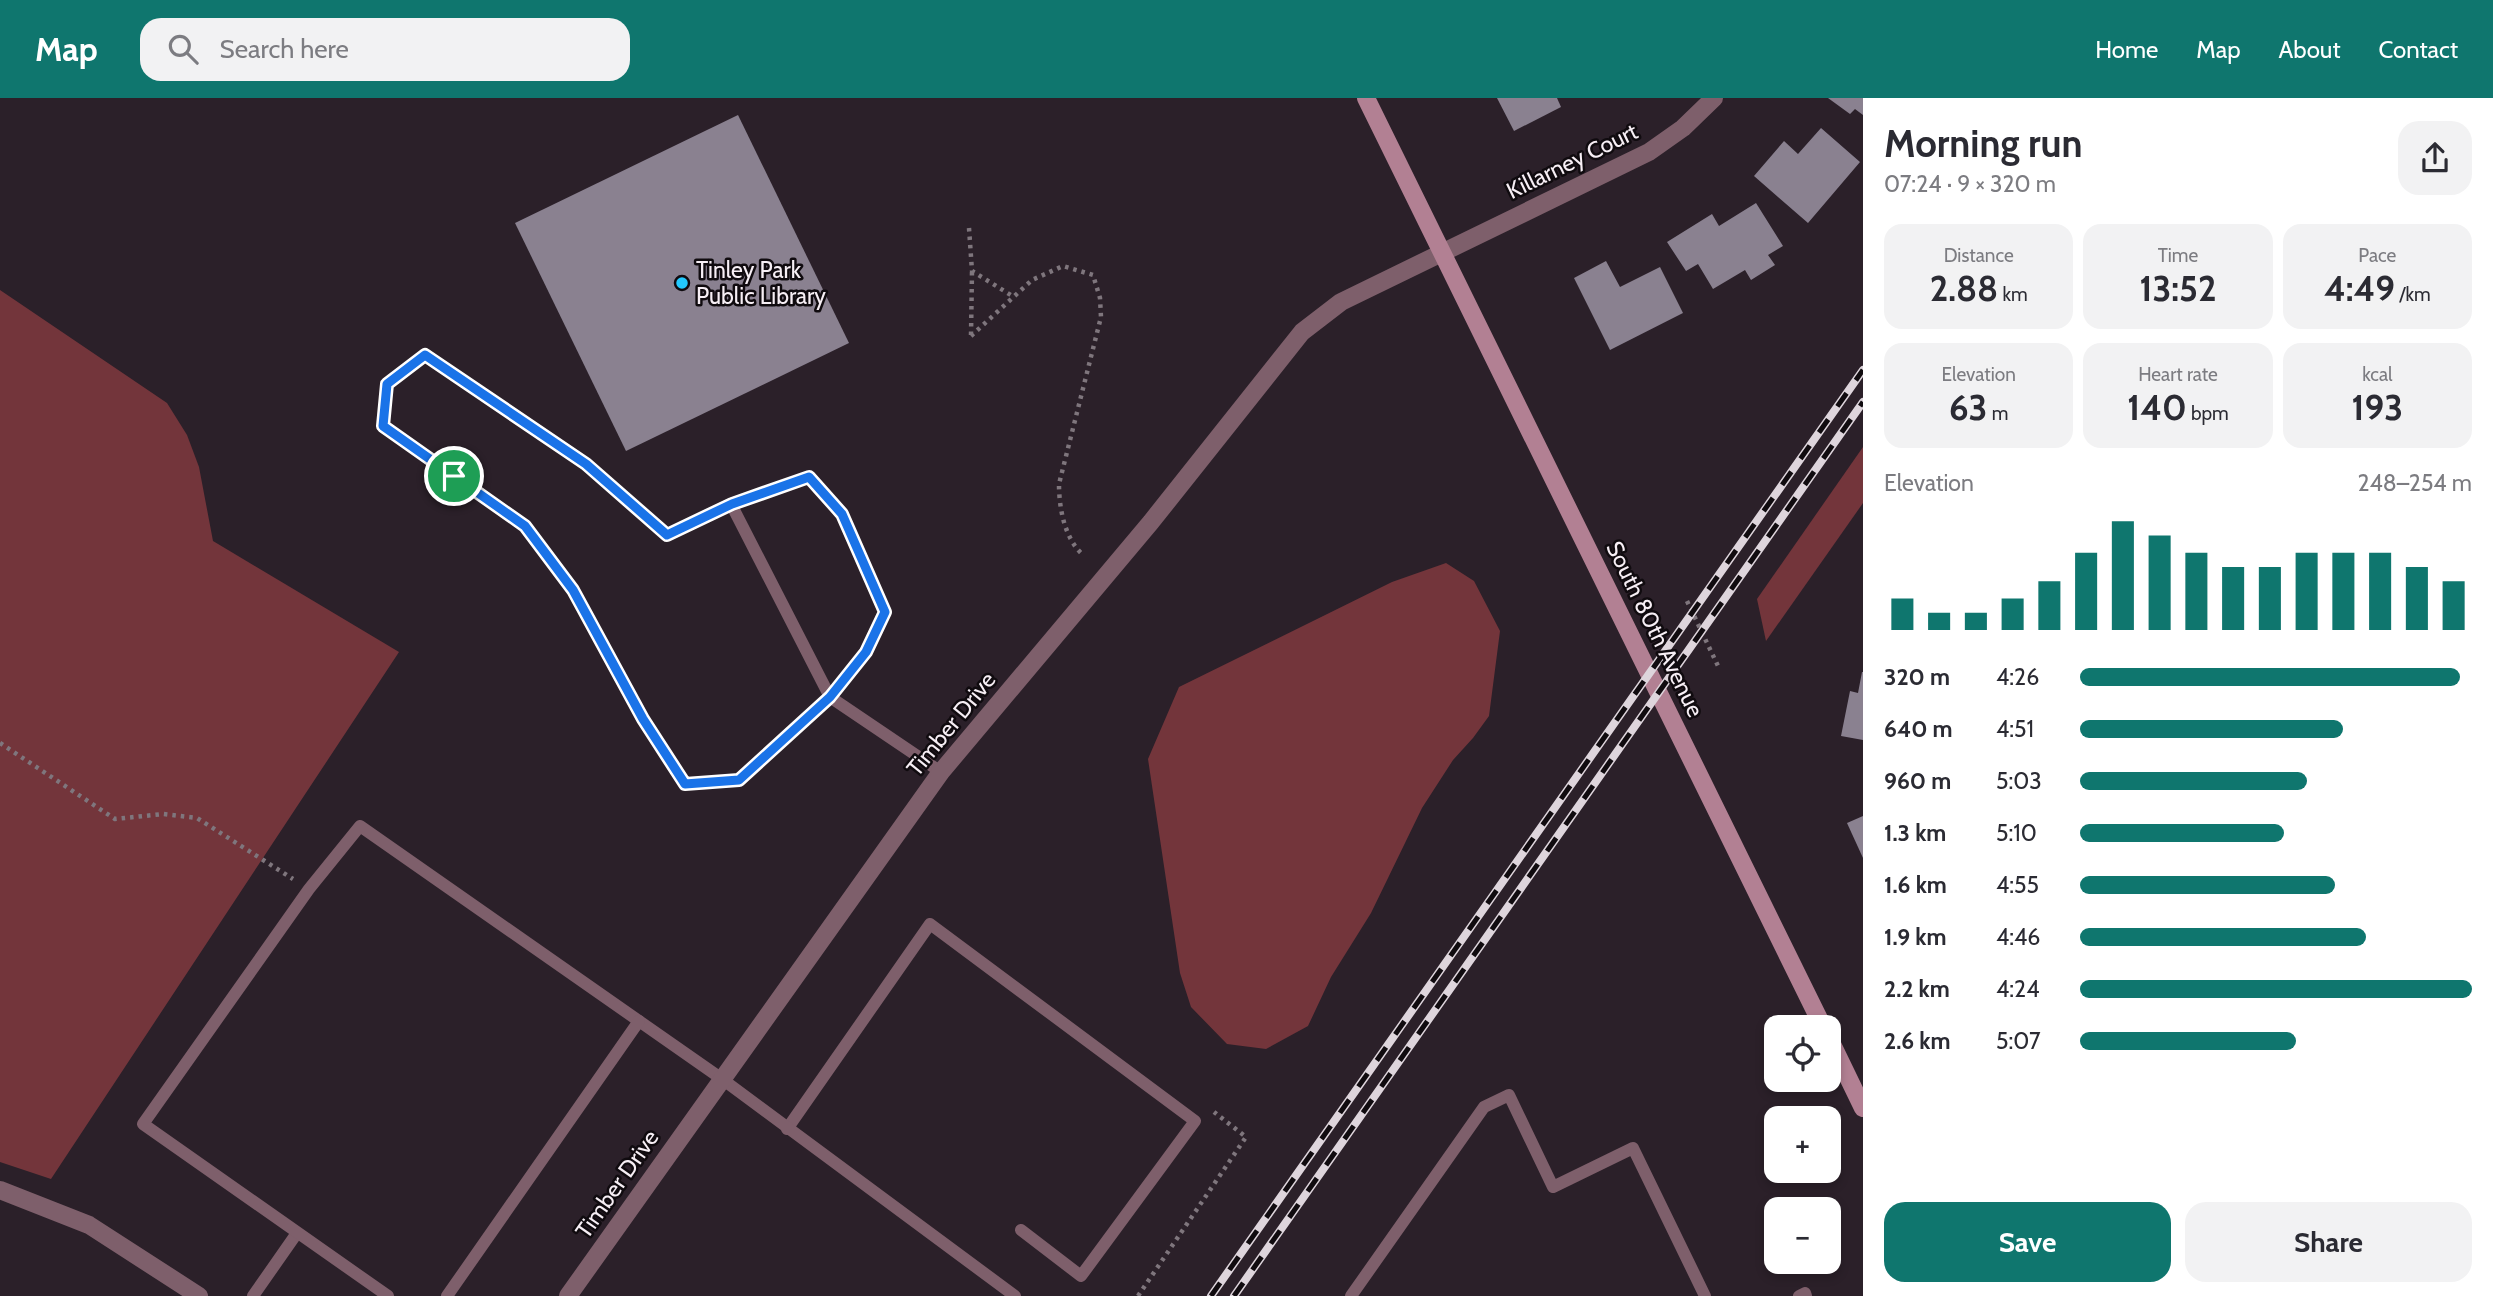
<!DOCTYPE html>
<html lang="en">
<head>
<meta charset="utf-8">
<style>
	body { margin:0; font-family:Cabin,sans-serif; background:#f2f2f3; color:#2b2b33; height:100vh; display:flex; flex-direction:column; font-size:26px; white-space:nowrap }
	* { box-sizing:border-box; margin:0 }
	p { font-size:23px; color:#7c7c81 }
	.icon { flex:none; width:38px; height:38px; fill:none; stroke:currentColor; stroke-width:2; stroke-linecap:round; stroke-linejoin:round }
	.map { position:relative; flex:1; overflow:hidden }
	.panel { display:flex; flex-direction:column; background:#fff; width:630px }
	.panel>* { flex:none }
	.buttons { position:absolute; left:1764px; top:917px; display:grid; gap:14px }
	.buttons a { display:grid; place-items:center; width:77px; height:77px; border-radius:14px; background:#fff; box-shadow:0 4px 10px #0003; font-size:35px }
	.pin { position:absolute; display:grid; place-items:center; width:60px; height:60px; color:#fff; margin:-30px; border:4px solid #fff; border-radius:50%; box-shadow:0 2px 7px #0007 }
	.round { display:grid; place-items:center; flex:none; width:74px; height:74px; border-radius:21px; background:#f2f2f3 }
	.headline { display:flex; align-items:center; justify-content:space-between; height:119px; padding:0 21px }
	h1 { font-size:38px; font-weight:700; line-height:52px }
	.figures { display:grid; grid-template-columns:repeat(3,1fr); gap:10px; height:119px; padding:7px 21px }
	.figures div { display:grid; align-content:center; border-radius:18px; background:#f2f2f3; text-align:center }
	.figures b { font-size:35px; font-weight:700 }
	.figures small { font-size:19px; font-weight:400 }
	.figures p { font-size:19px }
	.chart { height:196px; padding:14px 21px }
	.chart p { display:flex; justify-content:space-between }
	.chart svg { width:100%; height:126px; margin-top:7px; stroke:#0f766e; stroke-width:6 }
	.cta { display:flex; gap:14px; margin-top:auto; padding:14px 21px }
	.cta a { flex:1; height:80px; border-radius:21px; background:#0f766e; color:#fff; font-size:28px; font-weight:700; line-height:80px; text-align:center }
	.cta a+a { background:#f2f2f3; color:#2b2b33 }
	ul { padding:0 21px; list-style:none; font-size:23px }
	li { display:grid; grid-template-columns:112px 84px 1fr; align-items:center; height:52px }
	li i { height:18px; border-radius:9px; background:#0f766e }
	header { display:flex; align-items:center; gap:42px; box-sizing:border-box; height:98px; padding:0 35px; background:#0f766e; color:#fff }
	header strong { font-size:33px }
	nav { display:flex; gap:38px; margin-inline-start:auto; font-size:24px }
	.search { width:490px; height:63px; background:#f2f2f3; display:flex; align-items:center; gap:18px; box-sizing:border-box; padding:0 24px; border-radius:21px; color:#7c7c81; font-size:26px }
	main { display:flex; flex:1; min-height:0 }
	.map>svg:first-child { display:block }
	.green { fill:#73353b }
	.building { fill:#8a8190 }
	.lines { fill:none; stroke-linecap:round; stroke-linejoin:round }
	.path { stroke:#7f767d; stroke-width:4.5; stroke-dasharray:3.5 5; stroke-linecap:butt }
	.lane { stroke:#7e5f6b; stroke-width:12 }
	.street { stroke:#7e5f6b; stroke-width:18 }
	.secondary { stroke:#b28093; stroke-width:18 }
	.rail-casing { stroke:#ded5dc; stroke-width:8 }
	.rail { stroke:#100b0f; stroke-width:5; stroke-dasharray:16; stroke-linecap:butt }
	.route-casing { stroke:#fff; stroke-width:14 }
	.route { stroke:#1a73e8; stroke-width:9 }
	.poi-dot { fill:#23c9fe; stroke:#100b0f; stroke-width:2.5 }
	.labels { text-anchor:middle; stroke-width:5; stroke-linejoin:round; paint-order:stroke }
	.street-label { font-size:23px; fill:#f7eff5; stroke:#100b0f }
	.poi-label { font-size:23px; fill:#f7eff5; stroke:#100b0f; text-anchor:start }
</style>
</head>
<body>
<header>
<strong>Map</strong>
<div class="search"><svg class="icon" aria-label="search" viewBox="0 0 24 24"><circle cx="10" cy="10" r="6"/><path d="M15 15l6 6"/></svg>Search here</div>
<nav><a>Home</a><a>Map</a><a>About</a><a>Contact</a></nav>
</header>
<main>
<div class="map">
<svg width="1863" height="1198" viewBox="0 0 1863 1198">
	<rect width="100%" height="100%" fill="#2b2029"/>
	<g class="green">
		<path d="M0,192L167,305L187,337L199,369L213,443L399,554L51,1081L0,1064Z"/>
		<path d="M1863,349V405L1766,543L1757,501Z"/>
		<path d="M1446,465L1474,483L1500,533L1489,618L1473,640L1453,662L1422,710L1371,815L1331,879L1308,928L1266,951L1227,946L1191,909L1180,875L1148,661L1179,589L1392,484Z"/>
	</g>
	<g class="building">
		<path d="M1497,0H1557L1561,9L1514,33Z"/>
		<path d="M1828,0H1863V17L1855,11L1850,16Z"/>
		<path d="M738,17L849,245L626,353L515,125Z"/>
		<path d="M1821,30L1860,64L1808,125L1754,78L1784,43L1798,56Z"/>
		<path d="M1756,105L1783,148L1768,157L1775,167L1751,182L1745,172L1713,191L1698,166L1686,173L1667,144L1712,116L1719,128Z"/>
		<path d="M1606,163L1620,189L1660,169L1683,215L1610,252L1574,180Z"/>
		<path d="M1862,574H1863V642L1841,638L1850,593L1858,595Z"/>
		<path d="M1863,718V760L1847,725Z"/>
	</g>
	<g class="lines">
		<g class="path">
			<path d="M969,130L972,173L1014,199"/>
			<path d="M971,237L972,173"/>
			<path d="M971,238L1032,182L1063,168L1093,177L1100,200L1101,219L1059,386C1059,409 1064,439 1082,456"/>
			<path d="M1687,503L1719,570"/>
			<path d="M0,645L115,721L163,716L197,720L293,781"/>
			<path d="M1138,1198L1246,1039L1214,1014"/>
		</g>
		<g class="lane">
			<path d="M731,406L809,379L842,416L885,514L866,554L830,599L739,682L685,686L643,621L573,492L525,428L383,328L387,286L425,257L586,366L667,437L731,406L830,599L941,674"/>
			<path d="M787,1031L930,826L1195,1023L1081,1178L1021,1132"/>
			<path d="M253,1198L297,1135"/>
			<path d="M388,1198L143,1026L309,791L360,728L722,981L1015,1198"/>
			<path d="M447,1198L639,923"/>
			<path d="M1351,1198L1484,1009L1509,997L1553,1089L1633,1050L1705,1198"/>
			<path d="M1799,1198L1805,1195L1806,1198"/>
		</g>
		<g class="street">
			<path d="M0,1092L89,1127L199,1198"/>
			<path d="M568,1198L941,674L1151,424L1302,234L1341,204L1649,54L1683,30L1714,0"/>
		</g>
		<g class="secondary">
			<path d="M1366,0L1823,929"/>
			<path d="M1829,940L1863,1010"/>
		</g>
		<defs>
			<g id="rail">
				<path d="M1211,1198L1863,272"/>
				<path d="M1234,1198L1863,304"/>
			</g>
		</defs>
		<use href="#rail" class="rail-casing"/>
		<use href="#rail" class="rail"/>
	</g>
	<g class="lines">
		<defs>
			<path id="route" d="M425,257L586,366L667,437L732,406L809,379L842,416L885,514L866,554L830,599L739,682L685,686L643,621L573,492L525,428L383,328L387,286Z"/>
		</defs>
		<use href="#route" class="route-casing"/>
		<use href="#route" class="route"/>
	</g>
	<circle class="poi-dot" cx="682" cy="185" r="7"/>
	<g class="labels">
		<g class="street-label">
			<text transform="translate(1572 63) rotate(-26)" y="8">Killarney Court</text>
			<text transform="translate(1655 531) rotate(64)" y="8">South 80th Avenue</text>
			<text transform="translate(951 626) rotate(-51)" y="8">Timber Drive</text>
			<text transform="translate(617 1086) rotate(-55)" y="8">Timber Drive</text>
		</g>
		<g class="poi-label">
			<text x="696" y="180">Tinley Park<tspan x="696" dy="26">Public Library</tspan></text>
		</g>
	</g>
</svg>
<div class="buttons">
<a><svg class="icon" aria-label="locate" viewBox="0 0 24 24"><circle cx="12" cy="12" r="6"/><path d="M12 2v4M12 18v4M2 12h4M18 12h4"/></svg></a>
<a>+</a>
<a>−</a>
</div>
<div class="pin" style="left:454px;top:378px;background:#1e9e55"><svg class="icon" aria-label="arrive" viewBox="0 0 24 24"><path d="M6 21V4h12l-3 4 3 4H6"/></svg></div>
</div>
<section class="panel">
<div class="headline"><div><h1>Morning run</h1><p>07:24 · 9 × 320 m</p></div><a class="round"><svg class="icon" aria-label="share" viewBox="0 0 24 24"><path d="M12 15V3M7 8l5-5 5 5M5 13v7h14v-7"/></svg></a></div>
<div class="figures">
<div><p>Distance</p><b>2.88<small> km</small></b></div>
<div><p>Time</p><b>13:52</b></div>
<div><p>Pace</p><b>4:49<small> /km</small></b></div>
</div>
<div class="figures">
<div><p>Elevation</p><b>63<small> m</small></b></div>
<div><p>Heart rate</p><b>140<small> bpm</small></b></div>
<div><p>kcal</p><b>193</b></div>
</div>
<div class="chart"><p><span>Elevation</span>248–254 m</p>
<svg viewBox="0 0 160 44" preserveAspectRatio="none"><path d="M5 44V33M15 44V38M25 44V38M35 44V33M45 44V27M55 44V17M65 44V6M75 44V11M85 44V17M95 44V22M105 44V22M115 44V17M125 44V17M135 44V17M145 44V22M155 44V27"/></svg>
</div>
<ul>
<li><b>320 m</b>4:26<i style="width:97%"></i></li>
<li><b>640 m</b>4:51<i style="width:67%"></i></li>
<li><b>960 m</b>5:03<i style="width:58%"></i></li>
<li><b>1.3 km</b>5:10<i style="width:52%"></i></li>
<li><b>1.6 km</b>4:55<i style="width:65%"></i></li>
<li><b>1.9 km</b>4:46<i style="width:73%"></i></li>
<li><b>2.2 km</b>4:24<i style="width:100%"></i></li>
<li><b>2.6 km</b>5:07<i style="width:55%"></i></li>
</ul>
<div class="cta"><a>Save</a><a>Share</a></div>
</section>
</main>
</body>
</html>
